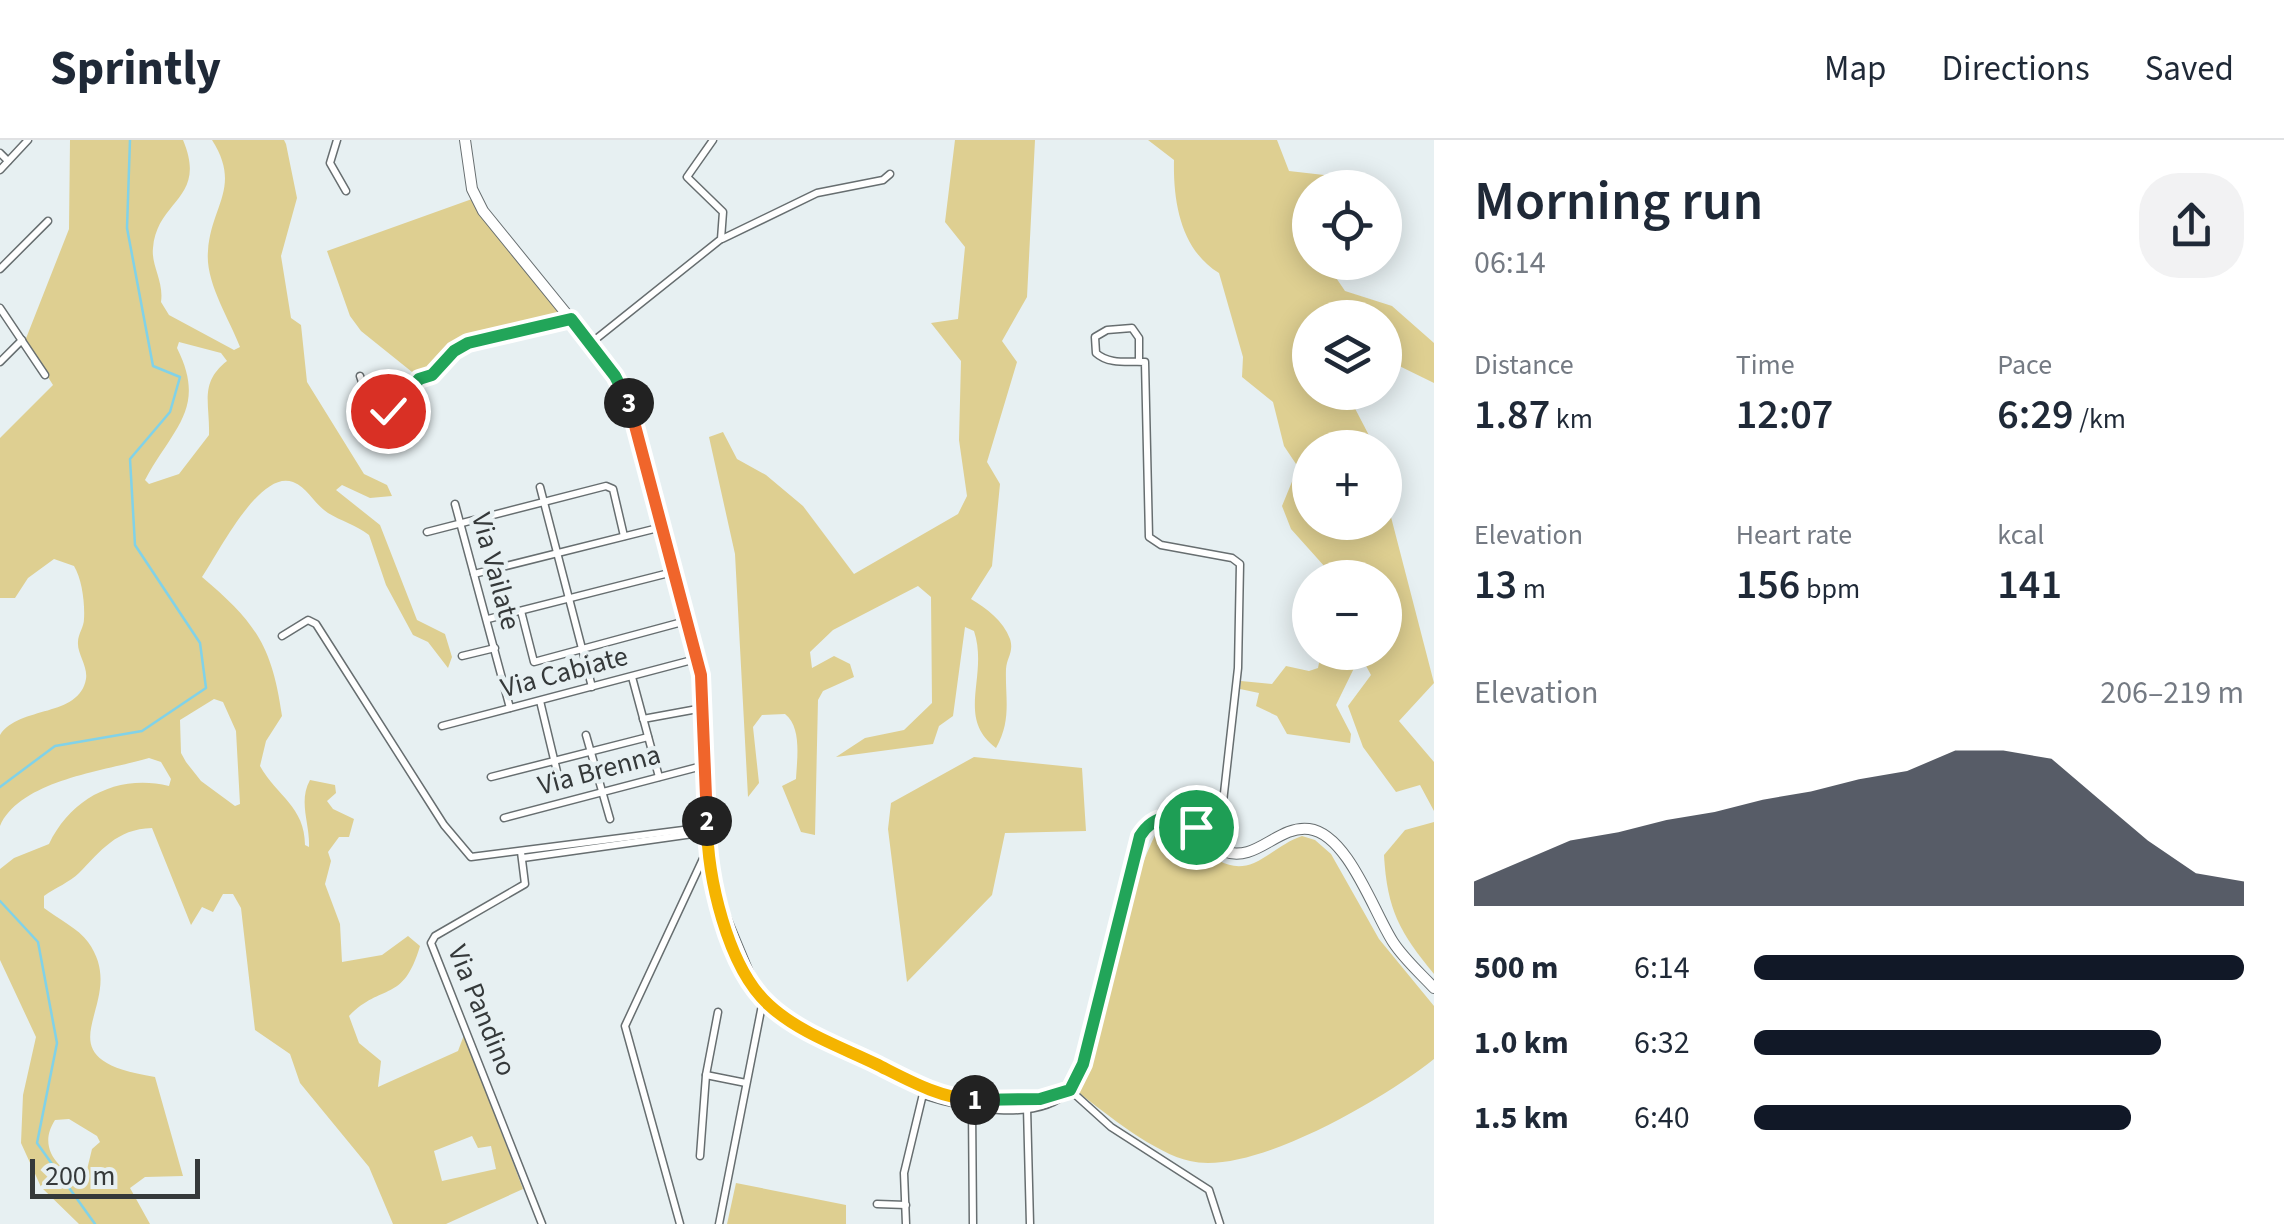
<!DOCTYPE html>
<html lang="en">
<head>
<meta charset="utf-8">
<style>
	body { margin:0; font-family:"Source Sans 3",sans-serif; background:#f2f2f3; color:#1f2937; height:100vh; display:flex; flex-direction:column; font-size:38px; white-space:nowrap }
	* { box-sizing:border-box; margin:0 }
	p { font-size:32px; color:#747a83 }
	.icon { flex:none; width:55px; height:55px; fill:none; stroke:currentColor; stroke-width:2; stroke-linecap:round; stroke-linejoin:round }
	.map { position:relative; flex:1; overflow:hidden }
	.panel { display:flex; flex-direction:column; background:#fff; width:850px }
	.panel>* { flex:none }
	.fabs { position:absolute; left:1292px; top:30px; display:grid; gap:20px }
	.fabs a { display:grid; place-items:center; width:110px; height:110px; border-radius:50%; background:#fff; box-shadow:0 5px 25px #0003; font-size:50px }
	.scale { position:absolute; left:30px; bottom:25px; width:170px; box-sizing:border-box; padding-left:10px; border:5px solid #35393a; border-top:0; font-size:28px; line-height:35px; white-space:nowrap; color:#35393a; -webkit-text-stroke:8px #e7f0f2; paint-order:stroke }
	.pin { position:absolute; display:grid; place-items:center; width:85px; height:85px; color:#fff; margin:-42px; border:5px solid #fff; border-radius:50%; box-shadow:0 2px 10px #0007 }
	.km { position:absolute; width:50px; height:50px; margin:-25px; border-radius:50%; background:#222; color:#fff; font-size:28px; line-height:50px; text-align:center }
	.round { display:grid; place-items:center; flex:none; width:105px; height:105px; border-radius:40px; background:#f2f2f3 }
	.summary { display:flex; align-items:center; justify-content:space-between; height:170px; padding:0 40px }
	h1 { font-size:55px; font-weight:600; line-height:75px }
	.metrics { display:grid; grid-template-columns:repeat(3,1fr); gap:15px; height:170px; padding:10px 40px }
	.metrics div { display:grid; align-content:center }
	.metrics b { font-size:42px; font-weight:600 }
	.metrics small { font-size:28px; font-weight:400 }
	.metrics p { font-size:28px }
	.chart { height:280px; padding:20px 40px }
	.chart p { display:flex; justify-content:space-between }
	.chart svg { width:100%; height:180px; margin-top:10px; fill:#111827; opacity:.7 }
	ul { padding:0 40px; list-style:none; font-size:32px }
	li { display:grid; grid-template-columns:160px 120px 1fr; align-items:center; height:75px }
	li i { height:25px; border-radius:12px; background:#111827 }
	header { display:flex; align-items:center; gap:60px; box-sizing:border-box; height:140px; padding:0 50px; background:#fff; border-bottom:2px solid #e0e1e3 }
	header strong { font-size:48px }
	nav { display:flex; gap:55px; margin-inline-start:auto; font-size:35px }
	main { display:flex; flex:1; min-height:0 }
	.map>svg:first-child { display:block }
	.green { fill:#decf91; fill-rule:evenodd }
	.lines { fill:none; stroke-linecap:round; stroke-linejoin:round }
	.stream { stroke:#81d2e8; stroke-width:2.5 }
	.street-casing { stroke:#676e70; stroke-width:9 }
	.secondary-casing { stroke:#676e70; stroke-width:12 }
	.street { stroke:#fff; stroke-width:6 }
	.secondary { stroke:#fff; stroke-width:10 }
	.split-1-casing { stroke:#fff; stroke-width:20 }
	.split-2-casing { stroke:#fff; stroke-width:20 }
	.split-3-casing { stroke:#fff; stroke-width:20 }
	.split-4-casing { stroke:#fff; stroke-width:20 }
	.split-1 { stroke:#22a559; stroke-width:12 }
	.split-2 { stroke:#f5b400; stroke-width:12 }
	.split-3 { stroke:#f0652b; stroke-width:12 }
	.split-4 { stroke:#22a559; stroke-width:12 }
	.labels { text-anchor:middle; stroke-width:9; stroke-linejoin:round; paint-order:stroke }
	.street-label { font-size:28px; fill:#35393a; stroke:#e7f0f2 }
</style>
</head>
<body>
<header>
<strong>Sprintly</strong>
<nav><a>Map</a><a>Directions</a><a>Saved</a></nav>
</header>
<main>
<div class="map">
<svg width="1434" height="1084" viewBox="0 0 1434 1084">
	<rect width="100%" height="100%" fill="#e7f0f2"/>
	<g class="green">
		<path d="M70,0H183C208,59 157,59 153,108C151,126 164,141 161,162L169,175L234,210L240,207C229,178 205,142 208,111C211,65 242,47 212,0H284L286,4L297,58L281,116L291,178L301,185L307,242L364,334L387,345L392,356L370,358L342,345L336,350L380,385L417,480L445,494L452,517L448,528L428,502L413,495L386,445L369,395C356,385 341,381 328,373C314,364 308,348 293,342C260,329 219,412 202,437C255,482 272,505 282,576L266,601L260,626C277,656 305,667 305,705L309,707C310,683 298,662 310,640L335,645L336,653L327,661L333,669L354,679L349,697H339L328,712L331,721L325,744L340,784L342,822L382,815L408,796L420,806C403,864 382,842 349,876L359,903L381,921L378,947L458,911L464,895L523,1049L446,1084H393L369,1027L300,943L290,914L255,890L241,768L233,754H223L213,772L202,767L191,785L152,688C116,689 101,711 79,733C70,742 55,748 44,756V768C57,778 79,789 88,802C134,865 29,917 155,937L183,1036L145,1037L130,1048L150,1084H79L41,1047L21,1003L23,955L36,897L0,820V729L14,718L49,704C72,657 118,634 169,646L171,639L161,622L149,618C105,631 20,640 0,686V595C20,565 79,578 86,539C88,526 77,514 78,502C78,494 84,487 84,479C85,463 82,439 74,426L54,419L28,438L15,458H0V298L53,245L25,201L69,89ZM179,202L221,213L227,221C199,243 210,263 209,295L179,334L149,344L145,340C174,287 207,268 177,208ZM214,559L223,562L236,591L240,664L235,666L201,641L186,622L181,613L180,580ZM69,979L97,996L100,1002L92,1009L84,1042C58,1029 37,1008 55,980ZM472,996L478,1008L491,1006L496,1029L442,1041L434,1011Z"/>
		<path d="M955,0H1035L1027,157L1002,201L1017,222L987,322L1000,344L992,426L971,459C987,469 1003,480 1010,499C1014,512 1007,517 1006,529C1005,558 1012,580 996,608C955,577 989,537 974,491L965,487L953,576L939,586L933,604L836,617L865,598L904,590L932,563L931,457L918,446L833,490L810,512L812,528L834,516L850,524L854,537L823,551L818,560L815,695L801,692L782,646L796,639C797,619 802,587 785,574L762,575L753,587L759,643L748,657L735,414L709,297L723,292L737,319L766,335L803,366L854,434L958,374L967,356L959,300L961,221L931,183L958,179L965,107L945,82Z"/>
		<path d="M1148,0H1277L1289,31L1324,35L1326,47L1310,48V122L1326,123L1345,151L1392,166L1434,203V243L1385,219V178H1310V252L1347,253L1375,307L1310,308V382H1385V376L1391,377L1434,543L1399,581L1434,622V671L1420,645L1396,652L1363,607L1348,566L1371,535L1359,513L1385,512V438L1334,437L1291,389L1282,366L1298,327L1284,306L1273,262L1242,237L1243,217L1219,133C1181,110 1173,62 1174,20Z"/>
		<path d="M472,59L493,92L564,177L473,198L459,204L426,236H417L361,191L350,176L327,111Z"/>
		<path d="M1321,513H1347L1357,522L1336,565L1351,594L1350,603L1287,594L1277,576L1256,566L1259,553L1240,549L1241,541L1272,544L1286,526L1309,531L1318,528Z"/>
		<path d="M974,617L1082,628L1086,691L1005,693L992,755L907,842L888,689L891,663Z"/>
		<path d="M1434,682V834C1400,793 1387,770 1384,715L1405,690Z"/>
		<path d="M1169,688C1198,696 1218,738 1254,723C1271,715 1284,702 1302,696L1315,700L1331,714L1379,799L1434,866V919C1384,959 1253,1036 1190,1021C1156,1014 1106,974 1078,952C1109,868 1117,772 1157,691Z"/>
		<path d="M736,1043L846,1065V1084H727Z"/>
	</g>
	<g class="lines">
		<g class="stream">
			<path d="M0,647L55,606L142,591L206,548L200,503L135,405L130,319L170,272L180,237L153,226L127,88L130,0"/>
			<path d="M0,761L38,802L57,903L37,1003L95,1084"/>
		</g>
		<defs>
			<g id="street">
				<path d="M337,0L330,23L346,51"/>
				<path d="M0,13L8,21"/>
				<path d="M0,30L28,0"/>
				<path d="M722,99L817,53L883,40L890,34"/>
				<path d="M0,129L48,81"/>
				<path d="M0,168L45,235"/>
				<path d="M591,203L721,99L723,72L687,37L713,0"/>
				<path d="M1139,221V198L1132,188L1107,190L1095,197L1096,213C1109,225 1129,221 1145,222L1149,397L1161,405L1232,418L1240,424L1238,528L1221,680L1222,710"/>
				<path d="M0,222L22,200"/>
				<path d="M360,236L367,257L388,271L400,264L419,239L432,235L454,211L468,203L570,179"/>
				<path d="M540,347L592,547"/>
				<path d="M455,364L510,568"/>
				<path d="M427,392L606,346L613,349L624,396"/>
				<path d="M474,434L662,387"/>
				<path d="M521,471L534,522L686,481"/>
				<path d="M488,479L673,432"/>
				<path d="M282,496L308,480L316,484L444,685L471,717L707,687"/>
				<path d="M462,516L495,508"/>
				<path d="M632,537L659,637"/>
				<path d="M540,561L559,640"/>
				<path d="M643,579L703,568"/>
				<path d="M442,586L696,519"/>
				<path d="M586,595L610,679"/>
				<path d="M491,637L648,597"/>
				<path d="M504,678L706,625"/>
				<path d="M521,712L525,744L435,796L431,803L542,1084"/>
				<path d="M523,718L707,692"/>
				<path d="M706,935L746,943"/>
				<path d="M923,955C963,968 1037,984 1070,950L1111,987L1209,1050L1220,1084"/>
				<path d="M972,967L973,1084"/>
				<path d="M1027,967L1030,1084"/>
				<path d="M700,1016L706,935L718,872"/>
				<path d="M877,1064L906,1065"/>
				<path d="M680,1084L625,886L708,708"/>
				<path d="M719,1084L763,860"/>
				<path d="M906,1084L904,1033L923,954"/>
			</g>
			<path id="secondary" d="M465,0L472,49L483,71L604,220L630,264L701,535L713,748L756,851L793,883L945,956L995,961L1063,954L1082,928L1139,699C1168,641 1197,701 1223,711C1256,724 1277,685 1309,689C1348,694 1374,773 1393,802C1404,819 1420,833 1434,848"/>
		</defs>
		<use href="#street" class="street-casing"/>
		<use href="#secondary" class="secondary-casing"/>
		<use href="#street" class="street"/>
		<use href="#secondary" class="secondary"/>
	</g>
	<g class="lines">
		<defs>
			<path id="split-1" d="M975,960L1040,959L1070,950L1083,924L1140,696C1154,674 1175,672 1196,687"/>
			<path id="split-2" d="M707,681C707,736 727,827 769,865C798,892 841,907 876,924C908,940 939,958 975,960"/>
			<path id="split-3" d="M629,263L701,535L707,681"/>
			<path id="split-4" d="M388,271L400,264L419,239L432,235L454,211L468,203L571,179L615,236L629,263"/>
		</defs>
		<use href="#split-1" class="split-1-casing"/>
		<use href="#split-2" class="split-2-casing"/>
		<use href="#split-3" class="split-3-casing"/>
		<use href="#split-4" class="split-4-casing"/>
		<use href="#split-1" class="split-1"/>
		<use href="#split-2" class="split-2"/>
		<use href="#split-3" class="split-3"/>
		<use href="#split-4" class="split-4"/>
	</g>
	<g class="labels">
		<g class="street-label">
			<text transform="translate(497 431) rotate(75)" y="10">Via Vailate</text>
			<text transform="translate(564 531) rotate(-15)" y="10">Via Cabiate</text>
			<text transform="translate(599 629) rotate(-15)" y="10">Via Brenna</text>
			<text transform="translate(483 870) rotate(68)" y="10">Via Pandino</text>
		</g>
	</g>
</svg>
<div class="fabs">
<a><svg class="icon" aria-label="locate" viewBox="0 0 24 24"><circle cx="12" cy="12" r="6"/><path d="M12 2v4M12 18v4M2 12h4M18 12h4"/></svg></a>
<a><svg class="icon" aria-label="layers" viewBox="0 0 24 24"><path d="M12 4l9 5-9 5-9-5zM3 14l9 5 9-5"/></svg></a>
<a>+</a>
<a>−</a>
</div>
<div class="scale">200 m</div>
<div class="pin" style="left:1196px;top:687px;background:#1e9e55"><svg class="icon" aria-label="arrive" viewBox="0 0 24 24"><path d="M6 21V4h12l-3 4 3 4H6"/></svg></div>
<div class="pin" style="left:388px;top:271px;background:#d93025"><svg class="icon" aria-label="check" viewBox="0 0 24 24"><path d="M5 12l5 5 9-10"/></svg></div>
<b class="km" style="left:975px;top:960px">1</b>
<b class="km" style="left:707px;top:681px">2</b>
<b class="km" style="left:629px;top:263px">3</b>
</div>
<section class="panel">
<div class="summary"><div><h1>Morning run</h1><p>06:14</p></div><a class="round"><svg class="icon" aria-label="share" viewBox="0 0 24 24"><path d="M12 15V3M7 8l5-5 5 5M5 13v7h14v-7"/></svg></a></div>
<div class="metrics">
<div><p>Distance</p><b>1.87<small> km</small></b></div>
<div><p>Time</p><b>12:07</b></div>
<div><p>Pace</p><b>6:29<small> /km</small></b></div>
</div>
<div class="metrics">
<div><p>Elevation</p><b>13<small> m</small></b></div>
<div><p>Heart rate</p><b>156<small> bpm</small></b></div>
<div><p>kcal</p><b>141</b></div>
</div>
<div class="chart"><p><span>Elevation</span>206–219 m</p>
<svg viewBox="0 0 160 44" preserveAspectRatio="none"><path d="M0 44V38L10 33L20 28L30 26L40 23L50 21L60 18L70 16L80 13L90 11L100 6L110 6L120 8L130 18L140 28L150 36L160 38V44z"/></svg>
</div>
<ul>
<li><b>500 m</b>6:14<i style="width:100%"></i></li>
<li><b>1.0 km</b>6:32<i style="width:83%"></i></li>
<li><b>1.5 km</b>6:40<i style="width:77%"></i></li>
</ul>
</section>
</main>
</body>
</html>
